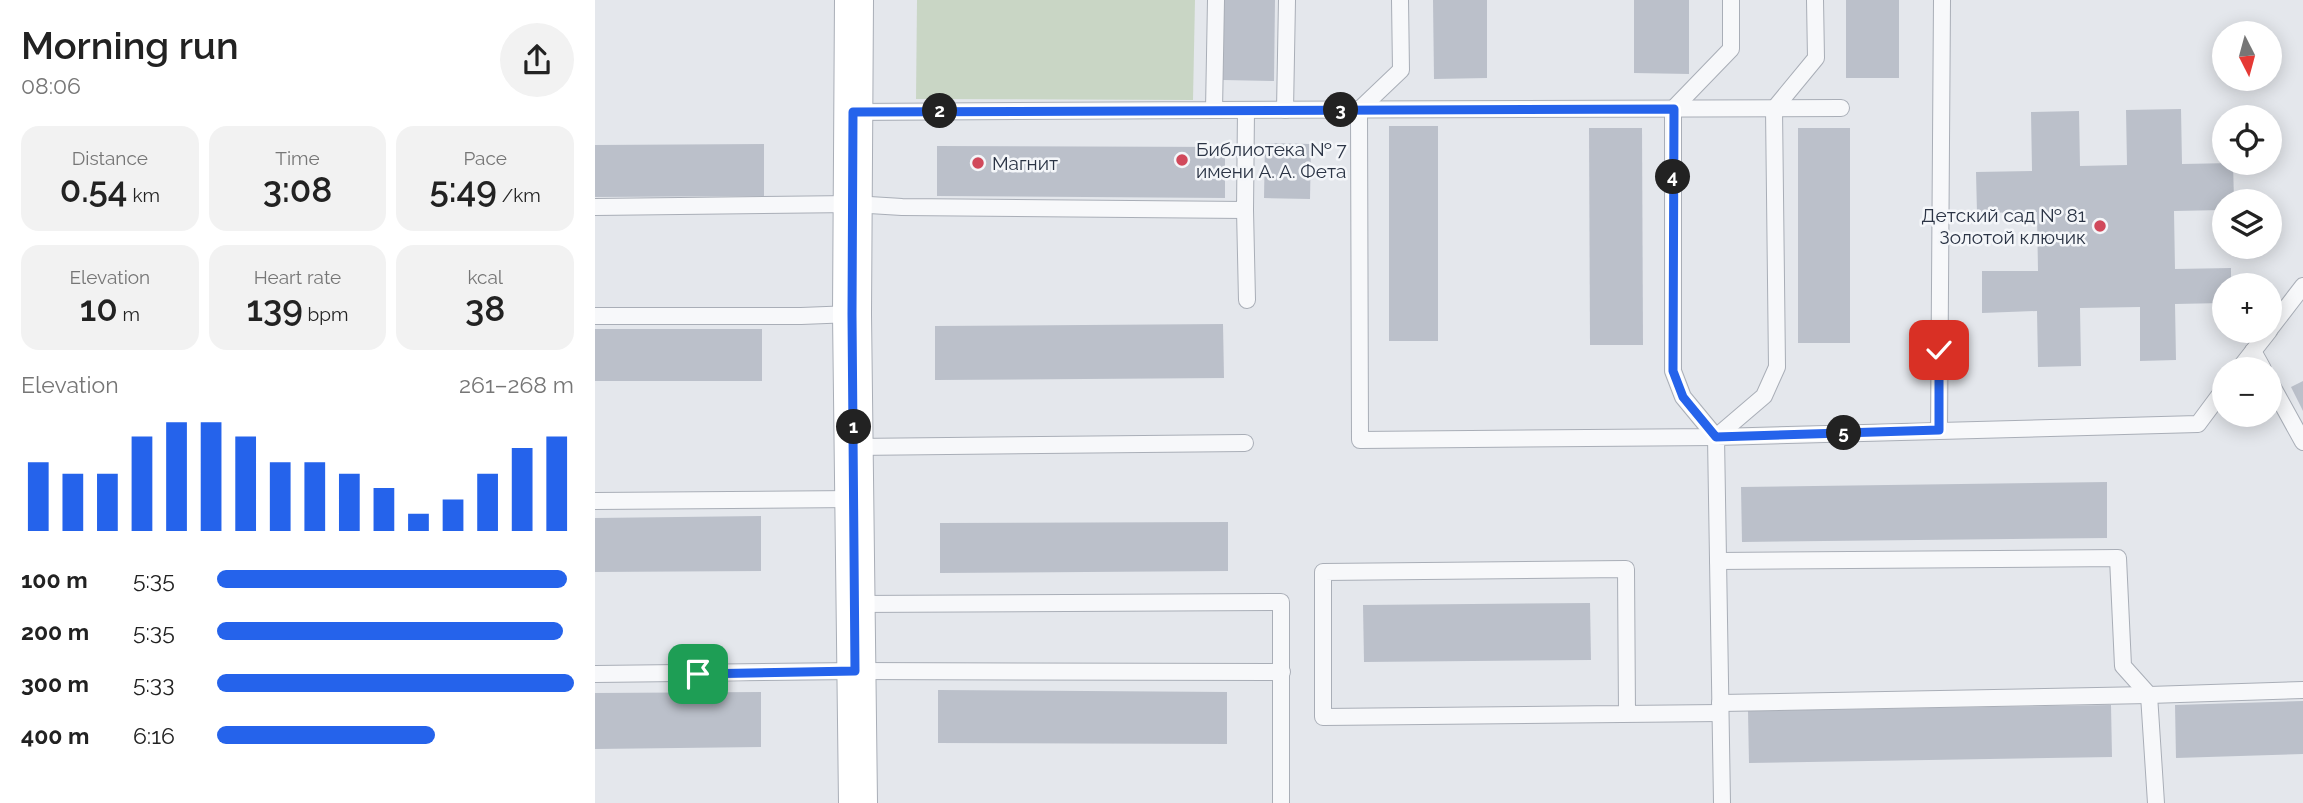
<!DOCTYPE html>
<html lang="en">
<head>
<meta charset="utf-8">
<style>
	body { margin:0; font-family:Raleway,sans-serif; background:#f2f2f2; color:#222; height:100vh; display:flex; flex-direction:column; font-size:26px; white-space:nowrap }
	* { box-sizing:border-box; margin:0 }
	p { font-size:23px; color:#767676 }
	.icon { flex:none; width:38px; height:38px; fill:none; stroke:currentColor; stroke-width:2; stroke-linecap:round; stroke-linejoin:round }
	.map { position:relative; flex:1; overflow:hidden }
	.drawer { display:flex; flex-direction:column; background:#fff; width:595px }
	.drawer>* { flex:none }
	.needle { width:46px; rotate:174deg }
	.controls { position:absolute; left:1617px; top:21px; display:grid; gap:14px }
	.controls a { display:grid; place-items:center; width:70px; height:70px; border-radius:50%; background:#fff; box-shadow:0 4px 18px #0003; font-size:35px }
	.pin { position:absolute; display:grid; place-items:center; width:60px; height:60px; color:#fff; margin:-30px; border-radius:14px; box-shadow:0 4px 10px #0006 }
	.km { position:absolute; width:35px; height:35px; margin:-18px; border-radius:50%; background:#222; color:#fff; font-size:19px; line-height:35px; text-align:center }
	.round { display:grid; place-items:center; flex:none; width:74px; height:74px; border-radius:37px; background:#f2f2f2 }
	.summary { display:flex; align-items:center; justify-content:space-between; height:119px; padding:0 21px }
	h1 { font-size:38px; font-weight:600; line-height:52px }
	.figures { display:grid; grid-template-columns:repeat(3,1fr); gap:10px; height:119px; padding:7px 21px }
	.figures div { display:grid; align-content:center; border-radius:18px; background:#f2f2f2; text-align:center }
	.figures b { font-size:35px; font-weight:600 }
	.figures small { font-size:19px; font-weight:400 }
	.figures p { font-size:19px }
	.chart { height:196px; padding:14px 21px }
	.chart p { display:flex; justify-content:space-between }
	.chart svg { width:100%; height:126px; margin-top:7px; stroke:#2563eb; stroke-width:6 }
	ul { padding:0 21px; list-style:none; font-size:23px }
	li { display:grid; grid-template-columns:112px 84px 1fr; align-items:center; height:52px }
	li i { height:18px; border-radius:9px; background:#2563eb }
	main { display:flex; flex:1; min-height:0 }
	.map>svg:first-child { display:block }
	.green { fill:#c9d6c5 }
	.building { fill:#bbc0ca }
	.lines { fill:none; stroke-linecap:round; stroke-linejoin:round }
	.service-casing { stroke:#a9aeb7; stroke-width:18 }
	.secondary-casing { stroke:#a9aeb7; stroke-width:40 }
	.service { stroke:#f7f8fa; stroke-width:16 }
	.secondary { stroke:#fff; stroke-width:38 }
	.route-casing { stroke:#fff; stroke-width:14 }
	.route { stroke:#2563eb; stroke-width:9 }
	.poi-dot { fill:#d1495b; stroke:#f4f6f9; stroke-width:2.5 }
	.labels { text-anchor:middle; stroke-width:5; stroke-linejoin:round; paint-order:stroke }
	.poi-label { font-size:19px; fill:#2b3445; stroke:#f4f6f9; text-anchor:start }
</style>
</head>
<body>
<main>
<section class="drawer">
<div class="summary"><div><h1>Morning run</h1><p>08:06</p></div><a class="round"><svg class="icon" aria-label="share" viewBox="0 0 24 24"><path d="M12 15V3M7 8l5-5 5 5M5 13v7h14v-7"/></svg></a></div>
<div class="figures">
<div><p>Distance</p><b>0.54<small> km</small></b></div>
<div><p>Time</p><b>3:08</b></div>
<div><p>Pace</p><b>5:49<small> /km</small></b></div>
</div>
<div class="figures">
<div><p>Elevation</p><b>10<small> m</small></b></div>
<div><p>Heart rate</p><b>139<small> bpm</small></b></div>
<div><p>kcal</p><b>38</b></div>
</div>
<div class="chart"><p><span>Elevation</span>261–268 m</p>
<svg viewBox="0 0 160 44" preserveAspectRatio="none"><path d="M5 44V20M15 44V24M25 44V24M35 44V11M45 44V6M55 44V6M65 44V11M75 44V20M85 44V20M95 44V24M105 44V29M115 44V38M125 44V33M135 44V24M145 44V15M155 44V11"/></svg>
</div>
<ul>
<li><b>100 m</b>5:35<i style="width:98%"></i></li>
<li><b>200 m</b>5:35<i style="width:97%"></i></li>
<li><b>300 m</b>5:33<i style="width:100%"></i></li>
<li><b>400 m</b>6:16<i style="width:61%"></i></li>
</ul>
</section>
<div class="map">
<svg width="1708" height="803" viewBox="0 0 1708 803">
	<rect width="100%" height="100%" fill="#e4e7ec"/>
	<path class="green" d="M322,0H600L598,100L321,99Z"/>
	<g class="building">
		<path d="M629,0H680L679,81L628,80Z"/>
		<path d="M838,0H892V78L839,79Z"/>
		<path d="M1039,0H1094V74L1039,73Z"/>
		<rect x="1251" y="0" width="53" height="78"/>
		<path d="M1586,109L1587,164L1638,163L1639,201H1629V210L1579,211L1580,269L1636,268V285H1629V303L1580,304L1581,360L1545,361V307L1485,308L1486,366L1443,367L1442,311L1387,313V271H1443L1442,212L1382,213L1381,172L1437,171L1436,112L1484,111L1485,166L1532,165L1531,110Z"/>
		<rect x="794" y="126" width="49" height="215"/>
		<path d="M994,128H1047L1048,345H995Z"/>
		<rect x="1203" y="128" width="52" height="215"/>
		<path d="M670,143L716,144L715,199L669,198Z"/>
		<path d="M169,144V196L0,197V145Z"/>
		<path d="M342,146L630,147V198L342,196Z"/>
		<path d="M628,324L629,378L340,380V326Z"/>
		<rect x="0" y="329" width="167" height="52"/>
		<path d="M1708,381V411L1696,387Z"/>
		<path d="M1512,482V538L1147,542L1146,487Z"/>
		<path d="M166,516V571L0,572V518Z"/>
		<path d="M633,522V571L345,573V523Z"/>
		<path d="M995,603L996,660L769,662L768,605Z"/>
		<path d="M343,690L632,692V744L343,743Z"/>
		<path d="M166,692V747L0,749V693Z"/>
		<path d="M1708,701V754L1581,758L1580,705Z"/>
		<path d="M1516,705L1517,757L1154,763L1153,711Z"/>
	</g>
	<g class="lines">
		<defs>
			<g id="service">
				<path d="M805,0L806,70L764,110L765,440L1121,437L1169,396L1182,367L1179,109L1221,58L1220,0"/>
				<path d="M619,110L1246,108"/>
				<path d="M690,110L692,0"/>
				<path d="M258,112L619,110L621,0"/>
				<path d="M0,207L258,204L307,207L650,210L651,110"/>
				<path d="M650,210L652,300"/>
				<path d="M0,316H206L257,314"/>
				<path d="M1675,329L1708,286"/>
				<path d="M1658,351L1668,369"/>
				<path d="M1644,369L1674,331"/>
				<path d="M1675,382L1708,442"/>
				<path d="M1344,430L1347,0"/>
				<path d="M1121,437L1088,397L1078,371V109L1136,49V0"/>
				<path d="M259,447L650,443"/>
				<path d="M0,501L260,499"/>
				<path d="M1123,561L1523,558L1528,666L1554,695"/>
				<path d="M260,604L686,602V803"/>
				<path d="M0,674L260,671L687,672"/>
				<path d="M1125,703L1554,695"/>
				<path d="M1032,714L1031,569L728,572V717L1125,713"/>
				<path d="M1127,803L1121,437L1603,424L1629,389"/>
				<path d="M1561,803L1554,695L1708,690"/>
			</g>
			<path id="secondary" d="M259,0L257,314L263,803"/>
		</defs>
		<use href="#service" class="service-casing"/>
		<use href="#secondary" class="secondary-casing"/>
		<use href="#service" class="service"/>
		<use href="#secondary" class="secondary"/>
	</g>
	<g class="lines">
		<defs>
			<path id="route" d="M103,674L260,671L257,314L258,112L1079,109L1078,371L1088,397L1121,437L1344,430V350"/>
		</defs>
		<use href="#route" class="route-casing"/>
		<use href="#route" class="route"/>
	</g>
	<g class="poi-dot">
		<circle cx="587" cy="160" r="7"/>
		<circle cx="383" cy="163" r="7"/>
		<circle cx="1505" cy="226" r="7"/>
	</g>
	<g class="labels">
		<g class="poi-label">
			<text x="601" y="156">Библиотека № 7<tspan x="601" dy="22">имени А. А. Фета</tspan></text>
			<text x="397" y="170">Магнит</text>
			<text x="1491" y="222" text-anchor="end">Детский сад № 81<tspan x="1491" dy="22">Золотой ключик</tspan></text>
		</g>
	</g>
</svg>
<div class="controls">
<a><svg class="needle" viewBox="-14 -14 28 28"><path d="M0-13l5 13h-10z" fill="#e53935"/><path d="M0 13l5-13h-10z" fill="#767676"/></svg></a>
<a><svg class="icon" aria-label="locate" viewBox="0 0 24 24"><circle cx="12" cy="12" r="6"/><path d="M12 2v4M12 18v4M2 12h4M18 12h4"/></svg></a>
<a><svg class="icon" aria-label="layers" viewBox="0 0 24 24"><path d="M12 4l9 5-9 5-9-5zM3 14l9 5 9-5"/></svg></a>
<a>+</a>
<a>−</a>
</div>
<div class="pin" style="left:103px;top:674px;background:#1e9e55"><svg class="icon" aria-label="arrive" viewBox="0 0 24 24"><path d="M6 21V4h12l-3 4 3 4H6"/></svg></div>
<div class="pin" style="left:1344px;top:350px;background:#d93025"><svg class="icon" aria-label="check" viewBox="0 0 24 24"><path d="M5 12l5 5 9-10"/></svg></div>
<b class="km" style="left:259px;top:427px">1</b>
<b class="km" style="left:345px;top:111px">2</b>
<b class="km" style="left:746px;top:110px">3</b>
<b class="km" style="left:1078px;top:177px">4</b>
<b class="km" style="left:1249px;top:433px">5</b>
</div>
</main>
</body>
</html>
